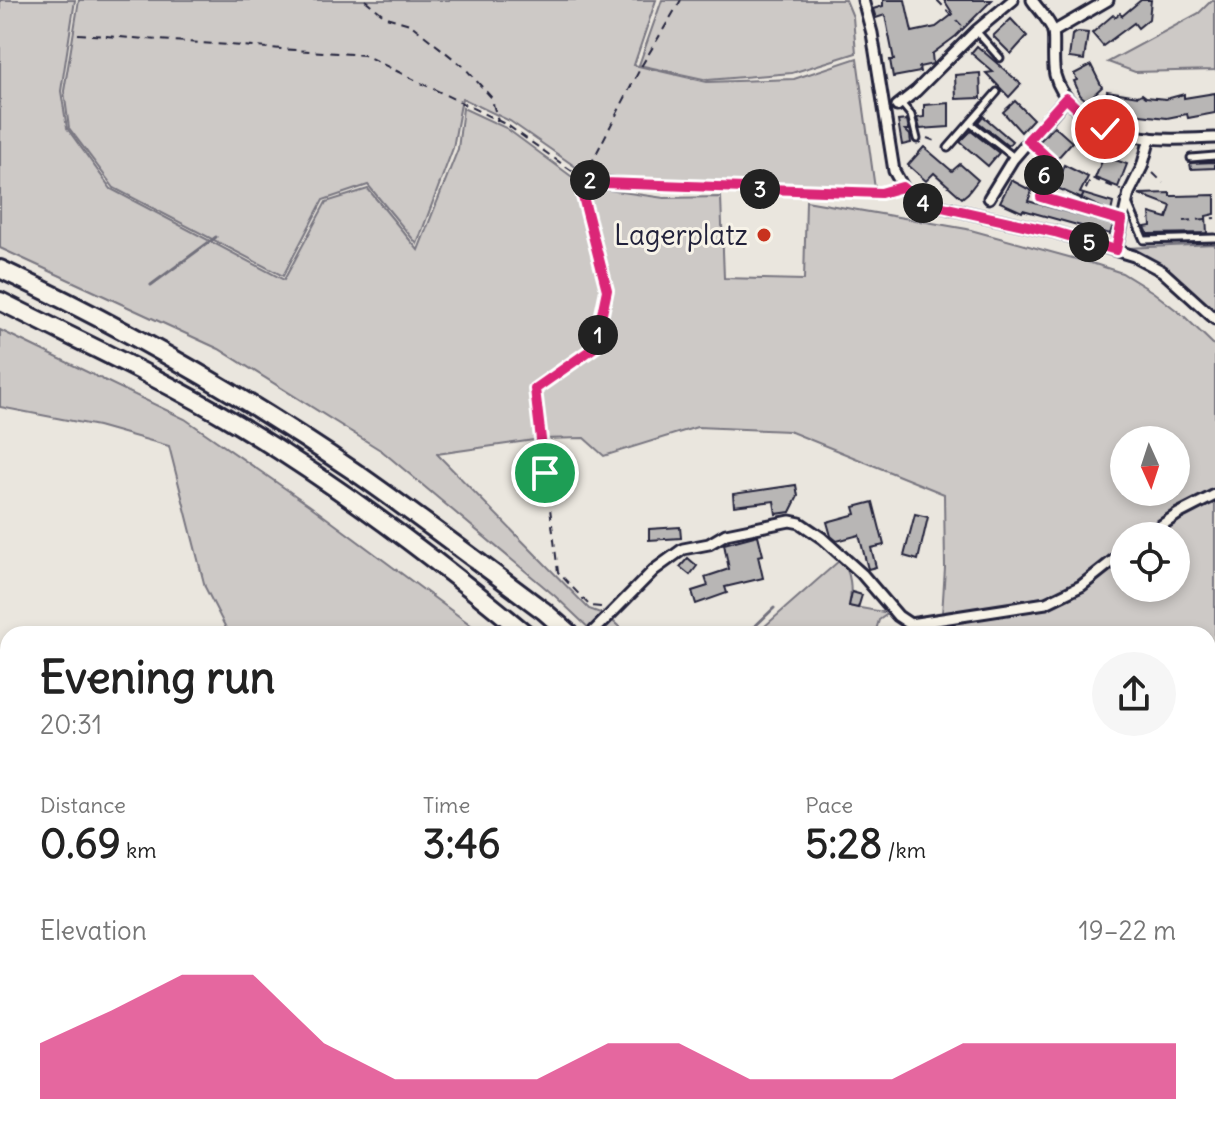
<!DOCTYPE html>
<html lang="en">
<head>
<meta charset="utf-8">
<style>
	body { margin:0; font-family:Delius,sans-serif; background:#f6f6f6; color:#222; height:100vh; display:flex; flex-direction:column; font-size:30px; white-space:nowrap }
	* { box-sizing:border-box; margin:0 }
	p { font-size:26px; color:#767676 }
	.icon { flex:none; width:44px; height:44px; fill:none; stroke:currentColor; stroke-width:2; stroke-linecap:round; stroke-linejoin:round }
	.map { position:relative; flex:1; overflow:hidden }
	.sheet { position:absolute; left:0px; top:626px; width:1216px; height:512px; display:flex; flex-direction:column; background:#fff; border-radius:24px 24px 0 0; box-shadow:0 4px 12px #0003 }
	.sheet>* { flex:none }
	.needle { width:52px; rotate:177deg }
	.tools { position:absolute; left:1110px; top:426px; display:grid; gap:16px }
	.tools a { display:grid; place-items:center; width:80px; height:80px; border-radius:50%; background:#fff; box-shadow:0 4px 12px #0003; font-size:40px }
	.pin { position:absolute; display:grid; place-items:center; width:68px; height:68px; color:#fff; margin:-34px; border:4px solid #fff; border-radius:50%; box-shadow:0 2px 8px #0007 }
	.km { position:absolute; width:40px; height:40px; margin:-20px; border-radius:50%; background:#222; color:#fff; font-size:22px; line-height:40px; text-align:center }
	.round { display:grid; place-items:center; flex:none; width:84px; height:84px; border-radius:42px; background:#f6f6f6 }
	.headline { display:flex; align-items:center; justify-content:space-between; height:136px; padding:0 40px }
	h1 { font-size:44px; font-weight:800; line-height:60px }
	.stats { display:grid; grid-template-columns:repeat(3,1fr); gap:12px; height:136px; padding:8px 40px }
	.stats div { display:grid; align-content:center }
	.stats b { font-size:40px; font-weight:800 }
	.stats small { font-size:22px; font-weight:400 }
	.stats p { font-size:22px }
	.chart { height:224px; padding:16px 40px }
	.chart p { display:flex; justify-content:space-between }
	.chart svg { width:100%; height:144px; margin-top:8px; fill:#db2777; opacity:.7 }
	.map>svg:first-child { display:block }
	.green { fill:#cdc9c6; stroke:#787680; stroke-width:2; fill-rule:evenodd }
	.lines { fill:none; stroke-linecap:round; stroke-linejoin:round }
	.stream { stroke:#716f7b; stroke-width:3 }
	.building { fill:#b8b6b5; stroke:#22223b; stroke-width:2 }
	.lane-casing { stroke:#22223b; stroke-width:11 }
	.street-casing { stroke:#22223b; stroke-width:15 }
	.highway-casing { stroke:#22223b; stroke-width:22 }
	.path { stroke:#22223b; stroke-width:2; stroke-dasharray:8 6; stroke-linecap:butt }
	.lane { stroke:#f7f3e8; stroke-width:5 }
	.street { stroke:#f7f3e8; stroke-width:9 }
	.highway { stroke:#f7f3e8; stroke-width:16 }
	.route-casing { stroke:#fff; stroke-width:16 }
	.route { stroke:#db2777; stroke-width:10 }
	.poi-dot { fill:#c8321e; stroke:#f7f3e8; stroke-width:3 }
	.labels { text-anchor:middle; stroke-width:6; stroke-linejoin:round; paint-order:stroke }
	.poi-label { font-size:28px; fill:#22223b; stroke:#f7f3e8; text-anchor:end }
</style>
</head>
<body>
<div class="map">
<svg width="1215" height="1138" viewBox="0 0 1215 1138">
	<rect width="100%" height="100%" fill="#eae6de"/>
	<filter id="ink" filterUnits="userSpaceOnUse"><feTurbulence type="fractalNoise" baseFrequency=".0125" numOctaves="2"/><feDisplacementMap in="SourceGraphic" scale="16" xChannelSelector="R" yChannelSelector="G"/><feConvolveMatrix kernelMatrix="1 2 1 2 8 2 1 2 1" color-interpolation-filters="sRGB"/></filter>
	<g filter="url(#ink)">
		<g class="green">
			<path d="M0,0H75L61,91L67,128L111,189L284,280L326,202L368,189L418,250L458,149L463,108L506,128L575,179L602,288L606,320L611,288L587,187L664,198L721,197L724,278L804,280L806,201L967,229L1098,265L1122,273L1153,292L1185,317L1215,346V491L1177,510L1138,536H1124V546L1060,594L942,615L945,568L944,494L789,431L697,427L604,456L584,438L541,439L437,454L589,609L606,615L627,634H595L555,596L382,451L219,349L0,248ZM1124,440H1176V492H1124Z"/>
			<path d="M79,0H656L634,65L707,82L794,79L857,58L876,196L773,189L668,185L583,172L510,121L462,98L453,148L417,244L368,185L323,200L283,276L114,188L69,128L64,91Z"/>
			<path d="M662,0H846L853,17L856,53L792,73L708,80L639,65Z"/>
			<path d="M1212,0H1215V70L1135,72L1108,62L1199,13Z"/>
			<path d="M1215,244V312C1186,284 1163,265 1126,248Z"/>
			<path d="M0,330L185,419L309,505L483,634H229L205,587L169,446L98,426L0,407Z"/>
			<path d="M1215,500V776L1213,779L1215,781V1138H1051L1046,1130H1208V634H742L744,632L756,634L840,560C852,571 852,591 849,606L889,613L879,620L876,630L885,633L1046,608C1076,598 1099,576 1124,556V588H1176V536H1153L1181,518Z"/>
			<path d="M0,725L8,736V952L0,959Z"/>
			<path d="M410,1130H698L700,1138H407Z"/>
			<path d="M840,1130H958L963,1138H844Z"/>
		</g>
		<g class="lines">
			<g class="stream">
				<path d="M151,285L216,237"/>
				<path d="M747,634L774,608"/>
				<path d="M0,1030L8,1017"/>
				<path d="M766,1130L768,1138"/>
			</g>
		</g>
		<g class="building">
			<path d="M883,0H905L912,32L936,27L953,14L944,0H992L956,36L932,54L933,64L919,67L920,72L893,77L890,60H894L885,15L876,18L873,9L883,6Z"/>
			<path d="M1141,0H1151L1149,19L1138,28L1134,23L1103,46L1092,33L1113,15L1115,17L1120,13L1122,16Z"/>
			<path d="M1011,19L1027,36L1011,54L993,36Z"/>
			<path d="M1078,32L1088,33L1084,60L1069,58L1072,35Z"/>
			<path d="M977,46L1021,84L1009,97L986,73L993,72L971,53Z"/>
			<path d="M1091,65L1102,87L1087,101L1080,95L1074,81L1077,80L1074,74Z"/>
			<path d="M980,73L981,98L956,99L955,75Z"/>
			<path d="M1107,91L1138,96L1142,94L1146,97L1166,99L1184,94V98L1215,93V113L1188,118L1187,114L1167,118L1131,114L1120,110V108L1105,106Z"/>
			<path d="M1015,101L1033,119L1021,132L1003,112Z"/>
			<path d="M949,103V127L920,129L917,118L924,117V105Z"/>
			<path d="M983,116L1012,141L1008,146L978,122Z"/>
			<path d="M907,120L909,130H905L910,135L911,143L902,145L898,121Z"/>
			<path d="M1054,126L1072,142L1056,160L1038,143Z"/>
			<path d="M971,131L999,153L988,166L960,142Z"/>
			<path d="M924,147L952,171L960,164L978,180L968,193L962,198L934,173L926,181L908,165Z"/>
			<path d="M1104,156L1127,164L1118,187L1095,178Z"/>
			<path d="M1215,162V168L1191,169L1190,163Z"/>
			<path d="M1064,165L1088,177L1080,193L1113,203L1111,212L1055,187Z"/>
			<path d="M1011,180L1032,191L1028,201L1113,225L1110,234L1023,210L1022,212L1000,202Z"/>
			<path d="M1170,193V196H1174L1215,195V214L1206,216L1207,233L1148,234L1145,227L1151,226L1150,213L1167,218L1171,206L1139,194Z"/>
			<path d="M796,485L798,496L790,512L776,514L774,501L734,506L733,494Z"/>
			<path d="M873,502L884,545L871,548L876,567L868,569L859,535L837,541L831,536L827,522L856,514L854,507Z"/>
			<path d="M915,514L928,517L918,560L904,556Z"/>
			<path d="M680,527L681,538L649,540V529Z"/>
			<path d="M758,535L763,555L758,556L763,578L725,587L727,593L696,604L692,591L708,586L705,577L729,569L724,544Z"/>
			<path d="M688,558L697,566L690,575L680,567Z"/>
			<path d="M852,592L862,595L858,608L849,606Z"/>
		</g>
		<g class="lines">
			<defs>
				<g id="lane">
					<path d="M977,32L1000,58"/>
					<path d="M901,103L911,115L917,139"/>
					<path d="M970,123L1014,157"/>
					<path d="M948,148L997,92"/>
					<path d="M1191,158L1215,156"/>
					<path d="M1041,197L1121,221"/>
					<path d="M1128,203L1144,240L1215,238"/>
				</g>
				<g id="street">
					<path d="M863,0L872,33L894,171L907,194L920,202L1055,232L1134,256L1162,271L1215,319"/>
					<path d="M1032,0C1038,9 1050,21 1053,31C1055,40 1052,62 1055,75C1058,87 1066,98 1074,106C1114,144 1163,140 1215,138"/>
					<path d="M1053,32L1108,0"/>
					<path d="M897,106L916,91L976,31L1013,0"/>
					<path d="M989,198L1013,159L1066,98"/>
					<path d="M1116,250L1129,193L1142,167L1150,138"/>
					<path d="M1146,536L1178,514L1215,495"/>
					<path d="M591,634L654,570L683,549L709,544L726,534L790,521L800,523L822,538L862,574L898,616L910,624L1046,603L1081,586L1124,552"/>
				</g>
				<g id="highway">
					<path d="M0,269C124,327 245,397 358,474C421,518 482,565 544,611L570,634"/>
					<path d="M0,301C79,341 161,378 237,424C339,486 435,558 526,634"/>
					<path d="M986,1130L992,1138"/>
					<path d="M1018,1130L1024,1138"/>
				</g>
			</defs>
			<use href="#lane" class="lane-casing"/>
			<use href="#street" class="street-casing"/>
			<use href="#highway" class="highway-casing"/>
			<g class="path">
				<path d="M365,0L386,17L410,24L464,67L491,97L498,121"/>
				<path d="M937,0L965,29"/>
				<path d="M78,34L364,55L507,125L582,178L604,183L881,193L893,191"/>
				<path d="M927,138L940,143"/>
				<path d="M1036,147L1051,161L1039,185L1044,189"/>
				<path d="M1153,173L1163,183"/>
				<path d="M1080,202L1091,178L1121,190"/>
				<path d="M1184,221L1215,218"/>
				<path d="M601,607L590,606L558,572L535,389L595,347L607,290L580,185L642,65L681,0"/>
				<path d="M0,691L8,693"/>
				<path d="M680,1130L683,1138"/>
				<path d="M162,1138L166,1130"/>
				<path d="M403,1138L406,1130"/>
				<path d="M539,1138L540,1130"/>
				<path d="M651,1138L652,1132L661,1130"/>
			</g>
			<use href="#lane" class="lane"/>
			<use href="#street" class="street"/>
			<use href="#highway" class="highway"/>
		</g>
	</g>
	<g class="lines" filter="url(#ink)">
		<defs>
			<path id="route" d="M545,473L535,389L595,347L607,290L580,185L582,178L604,183L881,193L902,187L920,202L1055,232L1116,250L1122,221L1041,197L1044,188L1039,185L1051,161L1028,140L1066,98L1090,121L1105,129"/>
		</defs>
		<use href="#route" class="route-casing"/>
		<use href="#route" class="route"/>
	</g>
	<circle class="poi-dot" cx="764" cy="235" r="8"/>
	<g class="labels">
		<g class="poi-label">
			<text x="748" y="245">Lagerplatz</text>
		</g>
	</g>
</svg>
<div class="tools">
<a><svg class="needle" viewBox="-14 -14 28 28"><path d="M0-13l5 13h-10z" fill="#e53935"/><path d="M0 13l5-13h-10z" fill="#767676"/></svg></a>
<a><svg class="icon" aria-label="locate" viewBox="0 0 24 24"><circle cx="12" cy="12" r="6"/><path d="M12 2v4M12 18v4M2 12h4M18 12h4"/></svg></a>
</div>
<div class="pin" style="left:545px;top:473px;background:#1e9e55"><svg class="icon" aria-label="arrive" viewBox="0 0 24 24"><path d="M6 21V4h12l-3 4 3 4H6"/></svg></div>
<div class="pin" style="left:1105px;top:129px;background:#d93025"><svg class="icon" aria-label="check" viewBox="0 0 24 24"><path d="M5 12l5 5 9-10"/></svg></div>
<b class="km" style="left:598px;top:335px">1</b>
<b class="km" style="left:590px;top:180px">2</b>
<b class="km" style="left:760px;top:189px">3</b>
<b class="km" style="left:923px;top:203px">4</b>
<b class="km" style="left:1089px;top:242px">5</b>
<b class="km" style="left:1044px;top:175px">6</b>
<section class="sheet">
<div class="headline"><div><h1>Evening run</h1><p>20:31</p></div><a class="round"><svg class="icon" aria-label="share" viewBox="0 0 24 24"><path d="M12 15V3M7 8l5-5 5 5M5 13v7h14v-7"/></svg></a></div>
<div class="stats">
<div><p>Distance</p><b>0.69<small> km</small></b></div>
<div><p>Time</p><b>3:46</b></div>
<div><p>Pace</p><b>5:28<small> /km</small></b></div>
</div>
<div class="chart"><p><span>Elevation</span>19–22 m</p>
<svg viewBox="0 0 160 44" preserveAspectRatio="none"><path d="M0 44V27L10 17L20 6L30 6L40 27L50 38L60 38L70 38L80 27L90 27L100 38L110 38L120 38L130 27L140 27L150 27L160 27V44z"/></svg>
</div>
</section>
</div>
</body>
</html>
